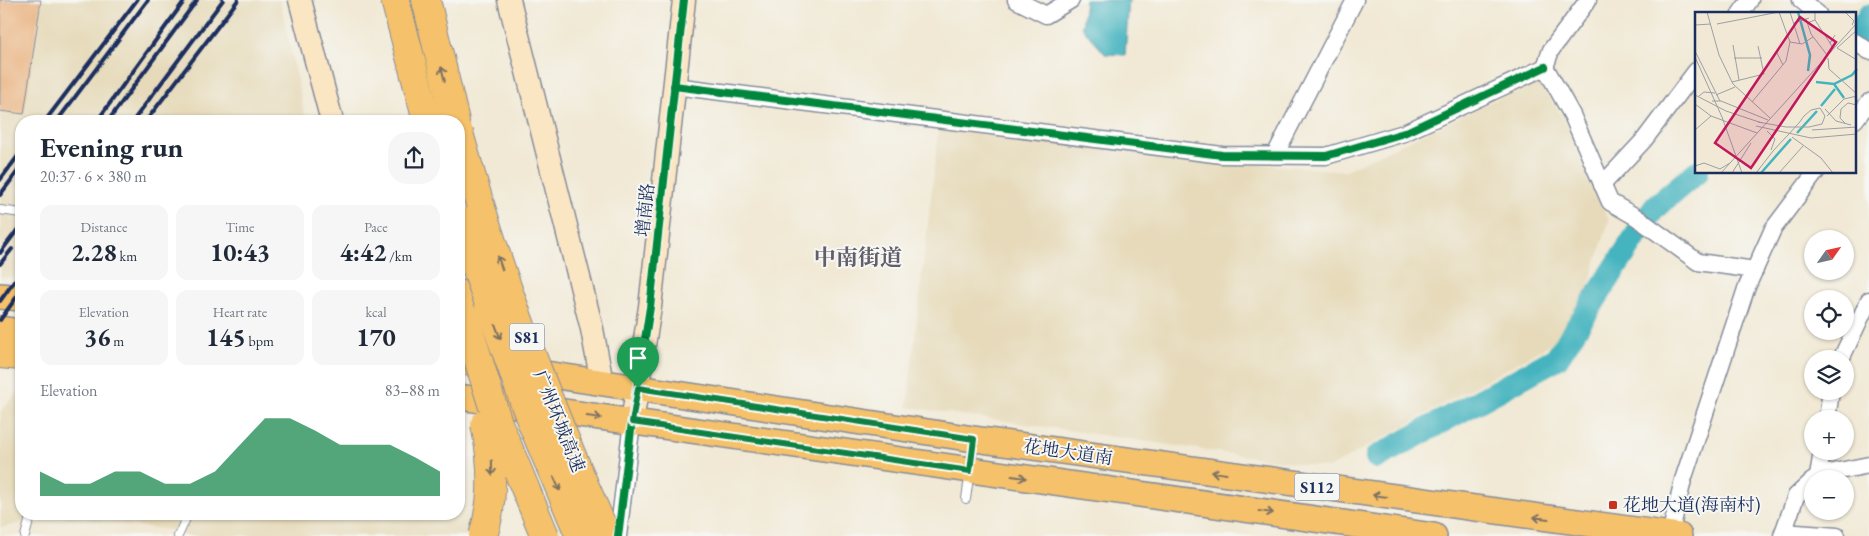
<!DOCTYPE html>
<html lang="en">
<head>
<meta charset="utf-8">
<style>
	body { margin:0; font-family:"EB Garamond","Noto Serif SC",serif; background:#f6f6f7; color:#1f2937; height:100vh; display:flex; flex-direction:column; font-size:19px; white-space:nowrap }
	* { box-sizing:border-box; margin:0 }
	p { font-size:16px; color:#747a83 }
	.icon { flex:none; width:28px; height:28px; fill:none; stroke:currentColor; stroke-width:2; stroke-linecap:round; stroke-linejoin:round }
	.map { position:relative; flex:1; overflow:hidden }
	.panel { position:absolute; left:15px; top:115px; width:450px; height:405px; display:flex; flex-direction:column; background:#fff; border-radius:20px; box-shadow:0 1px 4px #0004 }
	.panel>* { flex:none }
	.needle { width:32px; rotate:56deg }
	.buttons { position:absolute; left:1804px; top:230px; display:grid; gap:10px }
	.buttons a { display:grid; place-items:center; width:50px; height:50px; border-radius:50%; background:#fff; box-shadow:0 1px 4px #0004; font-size:25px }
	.pin { position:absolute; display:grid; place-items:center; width:42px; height:42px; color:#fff; margin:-51px -21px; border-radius:50% 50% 50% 0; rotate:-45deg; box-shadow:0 0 5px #0007 }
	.pin .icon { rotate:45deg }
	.round { display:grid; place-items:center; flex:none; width:52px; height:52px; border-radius:20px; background:#f6f6f7 }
	.overview { display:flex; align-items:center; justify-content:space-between; height:85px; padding:0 25px }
	h1 { font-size:28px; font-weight:700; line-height:38px }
	.metrics { display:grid; grid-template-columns:repeat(3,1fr); gap:8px; height:85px; padding:5px 25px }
	.metrics div { display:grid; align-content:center; border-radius:12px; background:#f6f6f7; text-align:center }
	.metrics b { font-size:25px; font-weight:700 }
	.metrics small { font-size:14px; font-weight:400 }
	.metrics p { font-size:14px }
	.chart { height:140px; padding:10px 25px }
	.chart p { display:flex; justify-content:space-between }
	.chart svg { width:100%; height:90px; margin-top:5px; fill:#0b8043; opacity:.7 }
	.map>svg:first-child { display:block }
	.built { fill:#e6daba }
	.water { fill:#45b4bf; stroke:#30728e }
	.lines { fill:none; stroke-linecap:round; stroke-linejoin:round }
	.river { stroke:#45b4bf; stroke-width:24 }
	.building { fill:#eab482 }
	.lane-casing { stroke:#868c9a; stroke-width:10 }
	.street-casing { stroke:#868c9a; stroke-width:19 }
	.secondary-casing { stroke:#868c9a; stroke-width:25 }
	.primary-casing { stroke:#868c9a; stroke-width:28 }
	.highway-casing { stroke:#868c9a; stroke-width:30 }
	.lane { stroke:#fff; stroke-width:8 }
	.street { stroke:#fff; stroke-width:16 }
	.secondary { stroke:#fbe6c4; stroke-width:22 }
	.primary { stroke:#f5c16b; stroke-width:25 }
	.highway { stroke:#f5c16b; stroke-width:28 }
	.rail { stroke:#1b2f5e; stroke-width:4 }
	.highway-bridge-casing { stroke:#868c9a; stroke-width:30; stroke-linecap:butt }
	.highway-bridge { stroke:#f5c16b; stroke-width:28 }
	.cycleway-casing { stroke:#f6f6f2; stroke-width:11 }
	.cycleway { stroke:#00873e; stroke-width:8 }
	.oneway { stroke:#7d7164 }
	.route-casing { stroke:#fff; stroke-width:10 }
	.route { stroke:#0b8043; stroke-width:6 }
	.poi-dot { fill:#c8321e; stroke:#f6f6f2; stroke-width:2 }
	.labels { text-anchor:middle; stroke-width:4; stroke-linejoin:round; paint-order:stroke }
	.shield { fill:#f6f6f2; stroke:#5d6b8a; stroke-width:1 }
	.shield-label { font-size:16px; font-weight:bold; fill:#1b2f5e }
	.street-label { font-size:18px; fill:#1b2f5e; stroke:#f6f6f2 }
	.poi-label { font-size:18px; fill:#1b2f5e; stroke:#f6f6f2; text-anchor:start }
	.district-label { font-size:22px; font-weight:bold; fill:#635e6b; stroke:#f6f6f2 }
	.inset-river { fill:none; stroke:#45b4bf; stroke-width:2.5 }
	.inset-road { fill:none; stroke:#9b9fa5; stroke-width:1 }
	.view { fill:#c2185b; fill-opacity:0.15; stroke:#c2185b; stroke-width:2.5 }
	.inset-edge { fill:none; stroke:#1b2f5e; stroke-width:2.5 }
</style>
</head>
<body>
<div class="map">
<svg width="1869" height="536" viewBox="0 0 1869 536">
	<rect width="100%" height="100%" fill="#f6f6f2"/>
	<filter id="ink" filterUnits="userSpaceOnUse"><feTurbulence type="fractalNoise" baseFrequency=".02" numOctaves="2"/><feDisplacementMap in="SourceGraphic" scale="10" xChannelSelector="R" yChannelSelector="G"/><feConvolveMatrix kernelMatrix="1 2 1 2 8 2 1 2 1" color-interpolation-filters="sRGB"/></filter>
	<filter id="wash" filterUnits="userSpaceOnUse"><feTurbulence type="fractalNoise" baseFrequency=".0096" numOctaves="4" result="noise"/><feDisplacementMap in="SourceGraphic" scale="20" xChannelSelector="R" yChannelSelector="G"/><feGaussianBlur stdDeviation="1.12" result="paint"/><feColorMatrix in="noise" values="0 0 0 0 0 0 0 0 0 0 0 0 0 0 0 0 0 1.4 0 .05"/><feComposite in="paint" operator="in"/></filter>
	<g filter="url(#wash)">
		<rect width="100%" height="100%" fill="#f1e9d5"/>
		<g class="built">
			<path d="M0,0H280L306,121H21V279L0,277Z"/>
			<path d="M1537,80L1562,115L1609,221L1582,307L1558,340L1329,468L907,407L939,126L1186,158L1344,171Z"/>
			<path d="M21,389V514H459V452L476,460L479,497L470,536H185L178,531L55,515L0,528V412Z"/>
		</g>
		<path class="water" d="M1085,0H1129L1125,55L1105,54L1082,27Z"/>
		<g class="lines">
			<g class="river">
				<path d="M1855,39L1869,16"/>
				<path d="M1377,457L1557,358L1654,208L1697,172"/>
			</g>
		</g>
		<g id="blocks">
			<path class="building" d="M0,0H41L24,114L0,111Z"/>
		</g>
	</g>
	<g filter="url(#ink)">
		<use href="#blocks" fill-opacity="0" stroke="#868c9a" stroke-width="1"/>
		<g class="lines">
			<defs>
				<g id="lane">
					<path d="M0,210L21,213"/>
					<path d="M966,499L974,441"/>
					<path d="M25,536L31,514"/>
					<path d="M178,536L188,514"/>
				</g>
				<g id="street">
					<path d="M1016,0L1046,15L1071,0"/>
					<path d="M1588,0L1551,50L1545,67L1572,115L1610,202L1636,217L1698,262L1755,270"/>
					<path d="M1801,0L1818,14"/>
					<path d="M1740,14L1750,0"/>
					<path d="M1855,42L1869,51"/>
					<path d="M674,86L1222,155L1326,156L1404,133L1545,67"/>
					<path d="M1855,120L1869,102"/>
					<path d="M1275,155L1355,0"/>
					<path d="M1602,185L1644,140L1696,71"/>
					<path d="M1841,359L1869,300"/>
					<path d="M1827,419L1831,391"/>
					<path d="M1818,477L1822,451"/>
					<path d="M1815,479L1829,473L1869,465"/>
					<path d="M1783,532L1837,536"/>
					<path d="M1670,535L1683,480L1746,289L1773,229L1816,172"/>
					<path d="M618,536L632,422"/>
					<path d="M1782,536L1796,496L1812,481"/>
				</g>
				<g id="secondary">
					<path d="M300,0L332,121"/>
					<path d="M509,0L592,329L602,383"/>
					<path d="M632,422L650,307L684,0"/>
				</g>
				<g id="primary">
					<path d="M0,296L21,298"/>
					<path d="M0,329L21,332"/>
					<path d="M459,361L974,439L1679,536"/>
					<path d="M459,397L1434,536"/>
				</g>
				<g id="highway">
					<path d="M395,0L427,121"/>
					<path d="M426,0L455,121"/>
					<path d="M459,294L465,317"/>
					<path d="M0,354L21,356"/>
				</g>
			</defs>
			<use href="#lane" class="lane-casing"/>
			<use href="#street" class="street-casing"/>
			<use href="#secondary" class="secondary-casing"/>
			<use href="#primary" class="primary-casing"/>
			<use href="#highway" class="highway-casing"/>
			<use href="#lane" class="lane"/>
			<use href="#street" class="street"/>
			<use href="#secondary" class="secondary"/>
			<use href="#primary" class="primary"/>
			<use href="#highway" class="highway"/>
			<g class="rail">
				<path d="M45,121L137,0"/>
				<path d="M57,121L148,0"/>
				<path d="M97,121L185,0"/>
				<path d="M108,121L197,0"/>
				<path d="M133,121L223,0"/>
				<path d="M146,121L238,0"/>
				<path d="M0,180L21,152"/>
				<path d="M0,195L21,167"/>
				<path d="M0,253L21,225"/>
				<path d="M0,264L12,249"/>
				<path d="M0,301L21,272"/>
				<path d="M0,320L21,291"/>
			</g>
			<defs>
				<g id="highway-bridge">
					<path d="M459,133C497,270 548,406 607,536"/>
					<path d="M459,220L531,421L580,536"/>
					<path d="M465,317L498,423L545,536"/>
					<path d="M483,536C495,499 493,462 485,424"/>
				</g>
			</defs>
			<use href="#highway-bridge" class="highway-bridge-casing"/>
			<use href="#highway-bridge" class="highway-bridge"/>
			<defs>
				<g id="cycleway">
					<path d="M674,86L1222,155L1326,156L1404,133L1545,67"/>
					<path d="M618,536L632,422L650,307L684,0"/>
				</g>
			</defs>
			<use href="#cycleway" class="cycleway-casing"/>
			<use href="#cycleway" class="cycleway"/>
		</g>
		<defs><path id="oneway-shaft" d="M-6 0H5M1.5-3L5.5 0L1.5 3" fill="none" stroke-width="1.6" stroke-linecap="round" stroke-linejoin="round" transform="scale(1.25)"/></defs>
		<g class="oneway">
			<use href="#oneway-shaft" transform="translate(443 74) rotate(-104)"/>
			<use href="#oneway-shaft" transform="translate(500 263) rotate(-109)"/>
			<use href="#oneway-shaft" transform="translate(498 332) rotate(70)"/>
			<use href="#oneway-shaft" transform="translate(594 417) rotate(8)"/>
			<use href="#oneway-shaft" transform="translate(492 468) rotate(89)"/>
			<use href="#oneway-shaft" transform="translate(1219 473) rotate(-172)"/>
			<use href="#oneway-shaft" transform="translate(1019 477) rotate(8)"/>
			<use href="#oneway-shaft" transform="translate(557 484) rotate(66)"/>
			<use href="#oneway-shaft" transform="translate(1380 496) rotate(-172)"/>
			<use href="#oneway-shaft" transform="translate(1266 512) rotate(8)"/>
			<use href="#oneway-shaft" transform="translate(1541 518) rotate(-173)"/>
		</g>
	</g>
	<g class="lines" filter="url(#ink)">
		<defs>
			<path id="route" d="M638,388L974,439L970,471L632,422Z"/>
		</defs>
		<use href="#route" class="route-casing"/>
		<use href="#route" class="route"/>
	</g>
	<rect class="poi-dot" x="1608" y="500" width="10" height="10" rx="2.5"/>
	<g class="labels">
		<g class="shield">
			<rect x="509.5" y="323.5" width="35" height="27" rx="4"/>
			<rect x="1294.5" y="473.5" width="45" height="27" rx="4"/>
		</g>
		<g class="shield-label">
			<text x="527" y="343">S81</text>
			<text x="1317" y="493">S112</text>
		</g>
		<g class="street-label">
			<text transform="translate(645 210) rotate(-84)" y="6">增南路</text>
			<text transform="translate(559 421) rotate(68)" y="6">广州环城高速</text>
			<text transform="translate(1068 452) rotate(8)" y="6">花地大道南</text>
		</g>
		<g class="poi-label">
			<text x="1623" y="511">花地大道(海南村)</text>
		</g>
		<g class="district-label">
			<text x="858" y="265">中南街道</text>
		</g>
	</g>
	<g transform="translate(1695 12)">
		<rect width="161" height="161" fill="#f1e9d5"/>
		<path class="inset-river" d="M103,0L115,43L113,59M121,70L139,72L157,63L162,57M139,72L149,86M126,94L140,77M102,121L122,99M66,161L96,127"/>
		<path class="inset-road" d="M12,0L24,43L38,72L75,106M84,0L95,30L107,32L118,25M95,0L105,32M150,0L159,9L157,13M111,7L116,22L132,43M120,8L135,31M99,11L114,6M112,11L120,8V0M22,12L84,0M0,13L16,12M162,18L142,36L162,48M38,33L44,68M138,37L135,31L140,23M0,39L25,89M81,39L88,53M0,45L27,105L47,161M39,46H67M133,46L134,57L162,82M37,70L69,62L63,34M0,83L31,99L67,111M21,83L40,75M4,84L9,80L20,81M17,89H26L73,108M57,90L91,49L95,30M0,92L16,104M130,97L141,109L156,113M132,104L149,87L162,84M151,112L145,106L146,97L153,91L162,93M61,114L116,126L162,122M0,118L16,104L62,121M117,118L162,115M72,119L80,127L76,138M97,125L126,146L138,161M0,154L9,151L25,157L35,151M26,161L162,11M37,161L56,131M61,161L78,139L90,126L94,122L102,113L104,111L109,104L116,98L125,96L130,104L127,112L114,115H91L63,110M84,161L108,134"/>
		<path class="view" d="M105,5L141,30L56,156L20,131Z"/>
		<rect width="161" height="161" class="inset-edge"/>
	</g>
</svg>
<div class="buttons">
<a><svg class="needle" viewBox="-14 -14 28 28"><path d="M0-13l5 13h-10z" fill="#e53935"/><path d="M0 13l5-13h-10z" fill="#747a83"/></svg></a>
<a><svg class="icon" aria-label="locate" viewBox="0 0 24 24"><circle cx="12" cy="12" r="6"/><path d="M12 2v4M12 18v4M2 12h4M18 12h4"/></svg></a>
<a><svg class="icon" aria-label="layers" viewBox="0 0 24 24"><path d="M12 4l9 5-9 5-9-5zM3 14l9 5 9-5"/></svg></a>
<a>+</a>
<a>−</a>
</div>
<div class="pin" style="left:638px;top:388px;background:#1e9e55"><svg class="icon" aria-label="arrive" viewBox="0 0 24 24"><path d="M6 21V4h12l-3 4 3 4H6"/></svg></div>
<section class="panel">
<div class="overview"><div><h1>Evening run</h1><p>20:37 · 6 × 380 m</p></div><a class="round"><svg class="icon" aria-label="share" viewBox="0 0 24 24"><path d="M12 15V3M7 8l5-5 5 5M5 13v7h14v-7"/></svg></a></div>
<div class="metrics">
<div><p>Distance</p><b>2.28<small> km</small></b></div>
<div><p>Time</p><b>10:43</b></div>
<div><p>Pace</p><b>4:42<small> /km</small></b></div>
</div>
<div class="metrics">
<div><p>Elevation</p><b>36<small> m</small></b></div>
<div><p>Heart rate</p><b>145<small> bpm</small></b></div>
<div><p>kcal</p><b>170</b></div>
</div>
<div class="chart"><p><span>Elevation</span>83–88 m</p>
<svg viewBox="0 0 160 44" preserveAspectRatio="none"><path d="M0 44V32L10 38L20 38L30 32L40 32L50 38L60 38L70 32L80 19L90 6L100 6L110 12L120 19L130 19L140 19L150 25L160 32V44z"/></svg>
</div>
</section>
</div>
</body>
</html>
